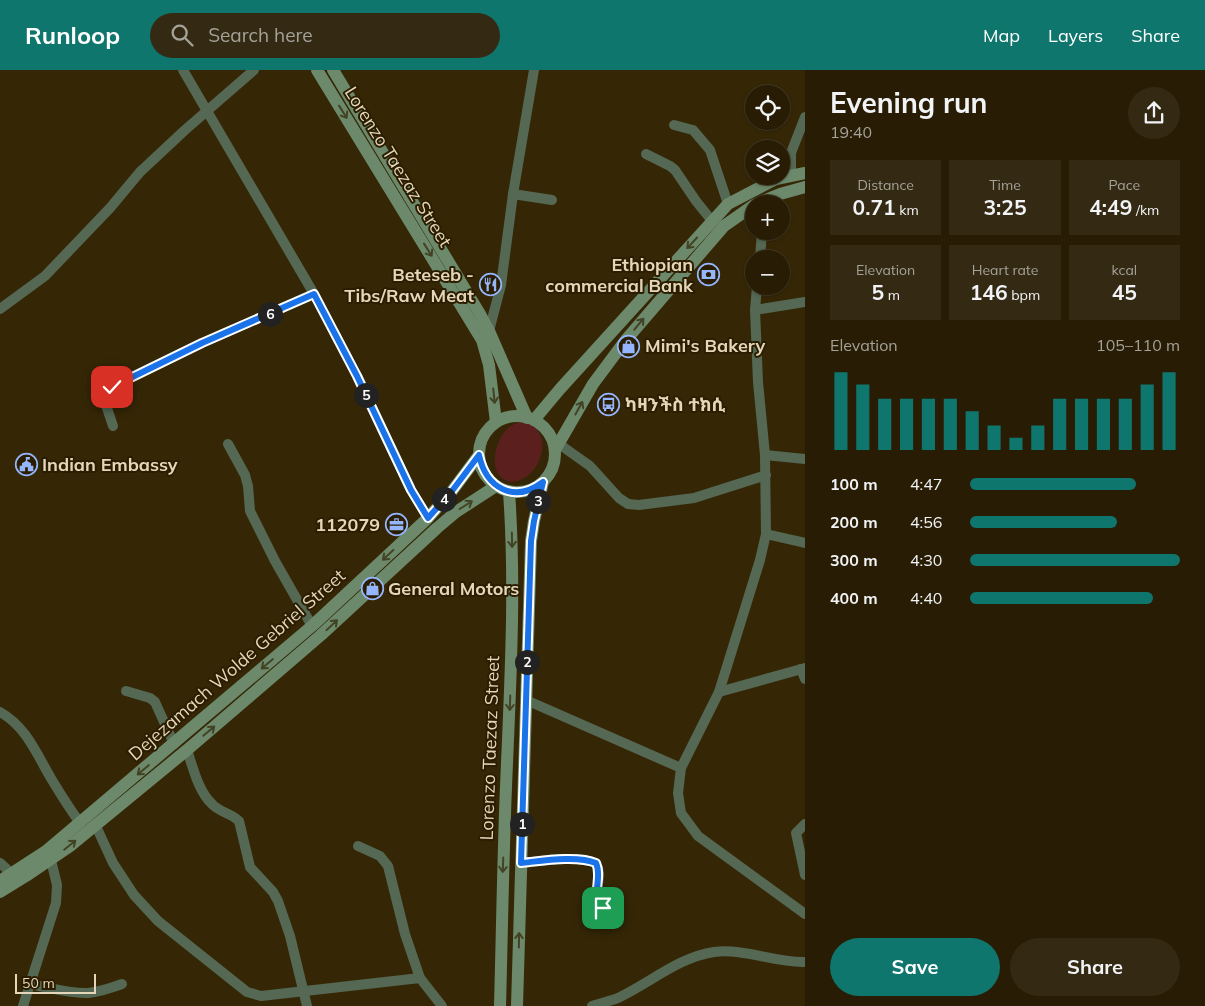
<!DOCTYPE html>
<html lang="en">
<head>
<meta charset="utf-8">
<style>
	body { margin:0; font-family:Mulish,"Noto Sans Ethiopic",sans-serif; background:#342a13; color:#f1f3f6; height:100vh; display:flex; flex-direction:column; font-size:19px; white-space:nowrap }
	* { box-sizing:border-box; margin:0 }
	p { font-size:16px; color:#a5a29a }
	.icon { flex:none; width:28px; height:28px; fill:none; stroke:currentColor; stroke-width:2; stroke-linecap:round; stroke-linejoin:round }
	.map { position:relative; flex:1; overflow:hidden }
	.drawer { display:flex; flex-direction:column; background:#281d04; width:400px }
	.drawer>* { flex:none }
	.fabs { position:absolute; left:745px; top:15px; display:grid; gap:10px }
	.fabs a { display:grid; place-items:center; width:45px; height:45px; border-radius:50%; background:#281d04; box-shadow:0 1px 4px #0004,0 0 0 1px #443b26; font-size:25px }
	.scale { position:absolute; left:15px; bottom:12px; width:81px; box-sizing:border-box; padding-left:5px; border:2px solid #e5d6b9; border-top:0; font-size:14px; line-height:18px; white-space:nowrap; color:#e5d6b9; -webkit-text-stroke:4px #2b1d00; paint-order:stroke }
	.pin { position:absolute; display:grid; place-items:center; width:42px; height:42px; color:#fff; margin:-21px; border-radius:10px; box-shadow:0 2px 8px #0006 }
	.km { position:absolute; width:25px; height:25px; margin:-12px; border-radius:50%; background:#222; color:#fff; font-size:14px; line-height:25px; text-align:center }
	.round { display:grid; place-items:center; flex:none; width:52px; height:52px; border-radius:26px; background:#342a13 }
	.headline { display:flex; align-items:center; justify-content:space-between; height:85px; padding:0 25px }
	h1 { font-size:28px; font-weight:700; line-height:38px }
	.figures { display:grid; grid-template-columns:repeat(3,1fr); gap:8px; height:85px; padding:5px 25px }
	.figures div { display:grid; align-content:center; border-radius:0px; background:#342a13; text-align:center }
	.figures b { font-size:21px; font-weight:700 }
	.figures small { font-size:14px; font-weight:400 }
	.figures p { font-size:14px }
	.chart { height:140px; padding:10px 25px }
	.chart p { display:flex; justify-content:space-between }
	.chart svg { width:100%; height:90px; margin-top:5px; stroke:#0f766e; stroke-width:6 }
	.button { display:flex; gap:10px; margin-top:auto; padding:10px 25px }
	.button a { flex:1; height:58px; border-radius:30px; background:#0f766e; color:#fff; font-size:20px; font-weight:700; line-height:58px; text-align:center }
	.button a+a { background:#342a13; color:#f1f3f6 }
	ul { padding:0 25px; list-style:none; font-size:16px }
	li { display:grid; grid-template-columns:80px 60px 1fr; align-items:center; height:38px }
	li i { height:12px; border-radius:6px; background:#0f766e }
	header { display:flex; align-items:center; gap:30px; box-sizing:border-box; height:70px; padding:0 25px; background:#0f766e; color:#fff }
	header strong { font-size:24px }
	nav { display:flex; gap:28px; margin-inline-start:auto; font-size:18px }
	.search { width:350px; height:45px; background:#342a13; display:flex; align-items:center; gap:12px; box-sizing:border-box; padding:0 18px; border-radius:28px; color:#a5a29a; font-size:19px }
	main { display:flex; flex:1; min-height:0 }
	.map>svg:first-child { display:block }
	.green { fill:#5b201e }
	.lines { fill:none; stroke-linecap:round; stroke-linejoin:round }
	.minor { stroke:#546854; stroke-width:10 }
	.secondary { stroke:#6c8a6b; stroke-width:12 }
	.oneway { stroke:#424325 }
	.route-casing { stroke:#fff; stroke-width:10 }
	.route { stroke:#1a73e8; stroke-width:6 }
	.labels { text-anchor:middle; stroke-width:4; stroke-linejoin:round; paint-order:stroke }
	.street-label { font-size:18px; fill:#e5d6b9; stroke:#2b1d00 }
	.poi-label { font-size:18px; font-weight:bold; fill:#e5d6b9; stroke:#2b1d00; text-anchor:start }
</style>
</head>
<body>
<header>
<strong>Runloop</strong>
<div class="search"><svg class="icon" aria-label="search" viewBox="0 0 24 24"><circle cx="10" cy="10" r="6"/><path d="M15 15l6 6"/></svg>Search here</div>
<nav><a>Map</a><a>Layers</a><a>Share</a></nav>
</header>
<main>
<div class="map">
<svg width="805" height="936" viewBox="0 0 805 936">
	<rect width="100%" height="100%" fill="#352706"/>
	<path class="green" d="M528,351C561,372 530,421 505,410C487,401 496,370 507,359C513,353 521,352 528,351Z"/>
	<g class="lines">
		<g class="minor">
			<path d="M183,0L314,224L357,306L411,420L428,448"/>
			<path d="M674,55L693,60L710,80L728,134"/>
			<path d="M646,84L670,96L675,100L696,131L712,151"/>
			<path d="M791,105V83L805,47"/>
			<path d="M513,124L552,130"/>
			<path d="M760,189L762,161"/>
			<path d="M757,216L755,240L758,312L765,385L766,464L760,490L719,622L681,698L678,723L681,743L698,766L805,844"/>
			<path d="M0,239L45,206L110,138L140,102L185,60L254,0"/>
			<path d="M755,240L805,232"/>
			<path d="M489,261L501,215L513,124L534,0"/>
			<path d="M113,356L103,326L105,320L202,273L314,224"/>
			<path d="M228,374L245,405L248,416L250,441L275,491L312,556"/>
			<path d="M559,374L590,396L619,428L628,434L639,435L694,428L766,405"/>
			<path d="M765,385L805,389"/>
			<path d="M766,464L805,473"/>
			<path d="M801,599L805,609"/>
			<path d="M126,621L150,628L155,632L174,674"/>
			<path d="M719,622L805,598"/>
			<path d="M526,630L681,698"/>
			<path d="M0,642C27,657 37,685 52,710C61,725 70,739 80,753"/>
			<path d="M187,680C193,697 198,721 212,734C219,742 231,743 239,751L250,797L273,822L278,831L290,866L307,936"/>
			<path d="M95,754L113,793L134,825L158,851L247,922L261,926L420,908L442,936"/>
			<path d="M805,754L796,763L805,805"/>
			<path d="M358,776L380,786L388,796L405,864L420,908"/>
			<path d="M0,793L12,804"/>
			<path d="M521,793C541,791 577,785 596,793C607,816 581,826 614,844"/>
			<path d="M29,914C48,917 68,924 88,923C100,922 111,918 122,914"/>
			<path d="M23,936L56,833L57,815L51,790"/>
			<path d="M592,936C601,933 610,931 618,928C650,913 679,887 714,882C744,878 775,893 805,892"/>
		</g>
		<g class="secondary">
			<path d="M317,0L482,270L489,295L496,352"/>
			<path d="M333,0L480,244L489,261L527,348"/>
			<path d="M756,134L780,124L805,117"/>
			<circle cx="517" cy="384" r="38"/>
			<path d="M534,350L560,319L728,134L776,109L805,103"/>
			<path d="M555,380L593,314L625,271L724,156L754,135"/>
			<path d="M0,811L46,781L312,556L428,448L452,421L479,385"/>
			<path d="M0,822L26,806L70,776L187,680L321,565L437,458L456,442L496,416"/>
			<path d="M500,936C502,863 503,790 506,717C510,619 516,519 509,422"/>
			<path d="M517,936L531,471L534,451L543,412"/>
		</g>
	</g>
	<defs><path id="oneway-shaft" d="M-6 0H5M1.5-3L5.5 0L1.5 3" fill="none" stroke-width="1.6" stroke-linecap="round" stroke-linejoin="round" transform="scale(1.25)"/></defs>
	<g class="oneway">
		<use href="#oneway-shaft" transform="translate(343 42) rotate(58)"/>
		<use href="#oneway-shaft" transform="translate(692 173) rotate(133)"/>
		<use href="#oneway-shaft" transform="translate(428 180) rotate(58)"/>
		<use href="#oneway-shaft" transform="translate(639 254) rotate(-50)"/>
		<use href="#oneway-shaft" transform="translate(494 326) rotate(84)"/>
		<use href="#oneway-shaft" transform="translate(579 338) rotate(-61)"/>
		<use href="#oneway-shaft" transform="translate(466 435) rotate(-32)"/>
		<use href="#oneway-shaft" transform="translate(512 470) rotate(89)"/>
		<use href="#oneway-shaft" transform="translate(388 485) rotate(137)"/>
		<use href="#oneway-shaft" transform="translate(332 555) rotate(-43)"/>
		<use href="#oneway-shaft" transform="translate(267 594) rotate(140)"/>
		<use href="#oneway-shaft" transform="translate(510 633) rotate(92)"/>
		<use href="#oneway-shaft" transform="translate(209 661) rotate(-40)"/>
		<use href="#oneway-shaft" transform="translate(143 700) rotate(140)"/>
		<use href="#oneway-shaft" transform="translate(70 775) rotate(-39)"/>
		<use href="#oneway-shaft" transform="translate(503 795) rotate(92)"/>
		<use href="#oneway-shaft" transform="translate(519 870) rotate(-89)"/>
	</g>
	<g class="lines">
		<defs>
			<path id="route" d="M112,317L202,273L314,224L357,306L411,420L428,448L452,421L479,385C486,418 514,434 543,412L534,451L531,471L521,793C541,791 577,785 596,793C603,808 590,824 603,838"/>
		</defs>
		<use href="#route" class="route-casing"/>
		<use href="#route" class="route"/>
	</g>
	<defs>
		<symbol id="bank-ring" viewBox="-11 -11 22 22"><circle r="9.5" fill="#2b1d00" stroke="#95b6fd" stroke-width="1.5"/><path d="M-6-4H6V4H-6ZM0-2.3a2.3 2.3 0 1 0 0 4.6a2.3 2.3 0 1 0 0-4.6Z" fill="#95b6fd"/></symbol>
		<symbol id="restaurant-ring" viewBox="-11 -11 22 22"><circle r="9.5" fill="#2b1d00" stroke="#95b6fd" stroke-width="1.5"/><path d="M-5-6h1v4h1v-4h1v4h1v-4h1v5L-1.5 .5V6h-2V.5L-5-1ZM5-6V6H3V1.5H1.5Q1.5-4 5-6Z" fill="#95b6fd"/></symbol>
		<symbol id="shop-ring" viewBox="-11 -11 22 22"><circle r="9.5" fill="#2b1d00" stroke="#95b6fd" stroke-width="1.5"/><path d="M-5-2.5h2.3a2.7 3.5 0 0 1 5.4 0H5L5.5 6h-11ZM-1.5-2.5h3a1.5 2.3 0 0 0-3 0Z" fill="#95b6fd"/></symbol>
		<symbol id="bus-ring" viewBox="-11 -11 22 22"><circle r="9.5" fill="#2b1d00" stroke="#95b6fd" stroke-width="1.5"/><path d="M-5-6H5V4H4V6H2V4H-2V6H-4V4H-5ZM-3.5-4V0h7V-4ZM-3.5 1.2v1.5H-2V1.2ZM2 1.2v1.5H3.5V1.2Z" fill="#95b6fd"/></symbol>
		<symbol id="civic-ring" viewBox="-11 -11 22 22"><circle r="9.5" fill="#2b1d00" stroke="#95b6fd" stroke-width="1.5"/><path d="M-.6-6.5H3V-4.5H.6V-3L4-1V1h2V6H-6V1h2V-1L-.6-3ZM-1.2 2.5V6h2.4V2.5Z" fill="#95b6fd"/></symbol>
		<symbol id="office-ring" viewBox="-11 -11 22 22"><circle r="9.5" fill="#2b1d00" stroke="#95b6fd" stroke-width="1.5"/><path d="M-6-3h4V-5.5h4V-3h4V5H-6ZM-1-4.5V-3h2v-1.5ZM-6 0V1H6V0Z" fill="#95b6fd"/></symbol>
	</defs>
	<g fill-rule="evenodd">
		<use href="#bank-ring" x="696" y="192" width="25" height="25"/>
		<use href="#restaurant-ring" x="478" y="202" width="25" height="25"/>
		<use href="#shop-ring" x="616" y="264" width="25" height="25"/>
		<use href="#bus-ring" x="596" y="322" width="25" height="25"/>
		<use href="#civic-ring" x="14" y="382" width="25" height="25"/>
		<use href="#office-ring" x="384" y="442" width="25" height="25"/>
		<use href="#shop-ring" x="360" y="506" width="25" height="25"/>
	</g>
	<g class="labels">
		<g class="street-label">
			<text transform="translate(398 97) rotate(58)" y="6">Lorenzo Taezaz Street</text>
			<text transform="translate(237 595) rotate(-41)" y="6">Dejezamach Wolde Gebriel Street</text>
			<text transform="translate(490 678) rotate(-88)" y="6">Lorenzo Taezaz Street</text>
		</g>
		<g class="poi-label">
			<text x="693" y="201" text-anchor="end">Ethiopian<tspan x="693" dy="21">commercial Bank</tspan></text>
			<text x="474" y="211" text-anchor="end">Beteseb -<tspan x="474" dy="21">Tibs/Raw Meat</tspan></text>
			<text x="645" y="282">Mimi's Bakery</text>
			<text x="625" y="341">ካዛንችስ ተክሲ</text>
			<text x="42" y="401">Indian Embassy</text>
			<text x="380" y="461" text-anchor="end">112079</text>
			<text x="388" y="525">General Motors</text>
		</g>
	</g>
</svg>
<div class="fabs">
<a><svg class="icon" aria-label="locate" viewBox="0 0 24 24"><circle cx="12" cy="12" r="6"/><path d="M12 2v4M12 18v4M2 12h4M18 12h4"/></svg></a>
<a><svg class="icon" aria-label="layers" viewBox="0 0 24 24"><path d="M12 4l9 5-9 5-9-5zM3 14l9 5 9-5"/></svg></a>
<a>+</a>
<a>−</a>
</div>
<div class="scale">50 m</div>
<div class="pin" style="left:603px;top:838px;background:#1e9e55"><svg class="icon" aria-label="arrive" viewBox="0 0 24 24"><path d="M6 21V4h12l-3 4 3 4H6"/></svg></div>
<div class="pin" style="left:112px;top:317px;background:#d93025"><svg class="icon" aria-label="check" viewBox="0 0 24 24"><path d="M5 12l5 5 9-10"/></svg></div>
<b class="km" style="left:522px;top:754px">1</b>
<b class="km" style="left:527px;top:592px">2</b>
<b class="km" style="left:538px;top:431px">3</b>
<b class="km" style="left:444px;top:429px">4</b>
<b class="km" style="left:366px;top:325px">5</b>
<b class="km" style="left:270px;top:244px">6</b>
</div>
<section class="drawer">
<div class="headline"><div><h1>Evening run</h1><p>19:40</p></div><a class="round"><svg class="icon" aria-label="share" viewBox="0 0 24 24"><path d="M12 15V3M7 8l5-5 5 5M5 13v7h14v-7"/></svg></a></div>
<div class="figures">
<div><p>Distance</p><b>0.71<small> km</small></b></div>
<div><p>Time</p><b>3:25</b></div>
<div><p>Pace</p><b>4:49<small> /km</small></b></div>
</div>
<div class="figures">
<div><p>Elevation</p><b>5<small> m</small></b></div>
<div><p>Heart rate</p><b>146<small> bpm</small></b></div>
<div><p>kcal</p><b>45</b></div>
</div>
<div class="chart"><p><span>Elevation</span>105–110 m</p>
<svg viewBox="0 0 160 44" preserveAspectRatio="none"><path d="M5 44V6M15 44V12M25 44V19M35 44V19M45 44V19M55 44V19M65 44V25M75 44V32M85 44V38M95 44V32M105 44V19M115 44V19M125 44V19M135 44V19M145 44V12M155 44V6"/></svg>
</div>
<ul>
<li><b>100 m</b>4:47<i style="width:79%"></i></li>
<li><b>200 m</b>4:56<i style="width:70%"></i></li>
<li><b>300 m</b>4:30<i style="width:100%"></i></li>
<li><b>400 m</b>4:40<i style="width:87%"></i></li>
</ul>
<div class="button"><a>Save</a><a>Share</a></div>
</section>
</main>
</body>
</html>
